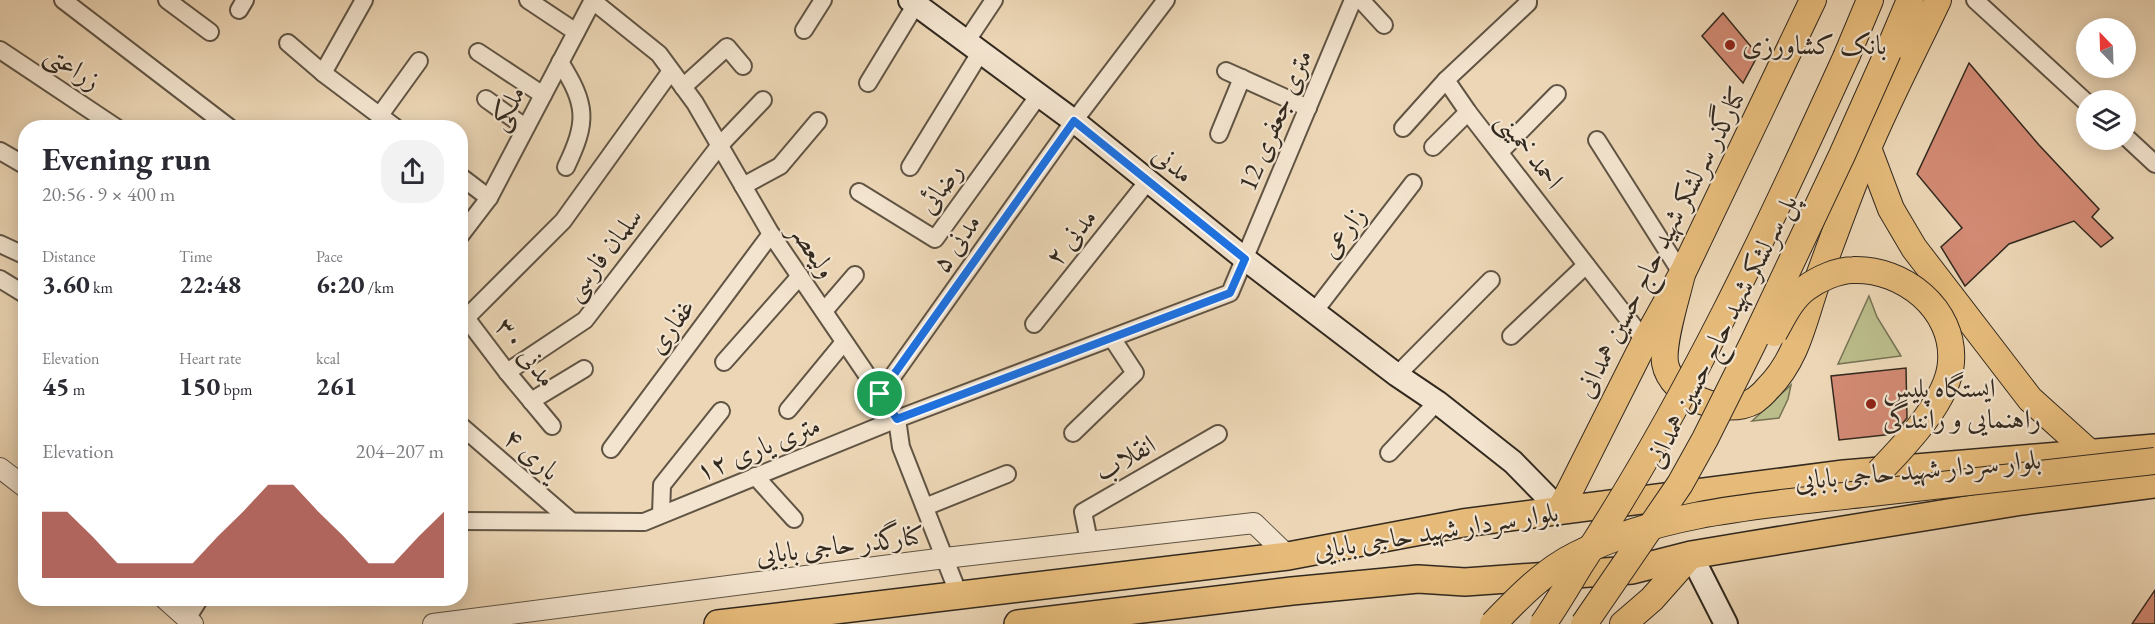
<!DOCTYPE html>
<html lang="en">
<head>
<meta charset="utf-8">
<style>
	body { margin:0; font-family:"EB Garamond",Amiri,serif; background:#f2f2f3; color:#2b2b33; height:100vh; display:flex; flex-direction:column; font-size:22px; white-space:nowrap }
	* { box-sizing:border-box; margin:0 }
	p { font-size:20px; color:#7c7c81 }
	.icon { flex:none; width:33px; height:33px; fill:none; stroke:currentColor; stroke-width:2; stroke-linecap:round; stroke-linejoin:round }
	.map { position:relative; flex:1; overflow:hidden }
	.drawer { position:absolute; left:18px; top:120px; width:450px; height:486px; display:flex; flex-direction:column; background:#fff; border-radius:24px; box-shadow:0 3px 15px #0003 }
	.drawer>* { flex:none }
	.needle { width:39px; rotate:337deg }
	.fabs { position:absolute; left:2076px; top:18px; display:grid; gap:12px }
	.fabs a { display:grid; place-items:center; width:60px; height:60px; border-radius:50%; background:#fff; box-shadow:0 3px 15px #0003; font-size:30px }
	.pin { position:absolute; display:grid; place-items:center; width:51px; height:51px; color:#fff; margin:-26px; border:3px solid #fff; border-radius:50%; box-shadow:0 2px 6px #0007 }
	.round { display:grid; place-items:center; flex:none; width:63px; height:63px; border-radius:24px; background:#f2f2f3 }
	.summary { display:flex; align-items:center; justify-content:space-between; height:102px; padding:0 24px }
	h1 { font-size:33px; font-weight:700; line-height:45px }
	.metrics { display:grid; grid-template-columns:repeat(3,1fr); gap:9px; height:102px; padding:6px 24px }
	.metrics div { display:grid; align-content:center }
	.metrics b { font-size:26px; font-weight:700 }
	.metrics small { font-size:16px; font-weight:400 }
	.metrics p { font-size:16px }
	.chart { height:168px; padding:12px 24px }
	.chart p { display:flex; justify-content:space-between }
	.chart svg { width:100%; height:108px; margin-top:6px; fill:#8f2418; opacity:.7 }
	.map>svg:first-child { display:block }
	.green { fill:#bbbd8b; stroke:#767355; stroke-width:1.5 }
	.building { fill:#d38a74; stroke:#32291f; stroke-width:1.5 }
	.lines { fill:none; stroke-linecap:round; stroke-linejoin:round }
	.minor-casing { stroke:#605444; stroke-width:20 }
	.tertiary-casing { stroke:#605444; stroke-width:22 }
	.secondary-casing { stroke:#32291f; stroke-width:26 }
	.primary-casing { stroke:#32291f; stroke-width:28 }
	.trunk-casing { stroke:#32291f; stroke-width:30 }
	.minor { stroke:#f3e4cf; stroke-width:16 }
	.tertiary { stroke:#f3e4cf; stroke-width:20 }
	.secondary { stroke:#f3e4cf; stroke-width:22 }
	.primary { stroke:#e6bb7a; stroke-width:26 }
	.trunk { stroke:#e6bb7a; stroke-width:27 }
	.primary-bridge-casing { stroke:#32291f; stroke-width:28; stroke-linecap:butt }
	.primary-bridge { stroke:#e6bb7a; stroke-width:26 }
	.route-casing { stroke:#fff; stroke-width:12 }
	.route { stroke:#1a73e8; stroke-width:8 }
	.poi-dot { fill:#8f2418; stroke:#f3e4cf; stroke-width:2 }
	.labels { text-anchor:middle; stroke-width:4.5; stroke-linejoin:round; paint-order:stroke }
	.poi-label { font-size:27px; fill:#32291f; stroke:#f3e4cf; text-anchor:start }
	.street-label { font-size:27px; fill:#32291f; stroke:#f3e4cf }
</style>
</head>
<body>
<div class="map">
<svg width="2155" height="624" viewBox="0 0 2155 624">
	<rect width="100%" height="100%" fill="#ecd6b5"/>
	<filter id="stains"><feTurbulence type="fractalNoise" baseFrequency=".00333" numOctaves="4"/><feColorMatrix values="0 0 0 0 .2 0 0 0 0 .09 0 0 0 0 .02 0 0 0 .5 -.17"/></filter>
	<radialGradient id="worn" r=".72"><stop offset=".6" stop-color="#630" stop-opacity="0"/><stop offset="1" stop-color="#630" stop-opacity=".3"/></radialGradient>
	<g class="green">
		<path d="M1869,296L1877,317L1901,356L1838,364Z"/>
		<path d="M1791,385L1788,399L1779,418L1752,421Z"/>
	</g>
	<g class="building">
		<path d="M1723,13L1758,55L1743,83L1702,36Z"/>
		<path d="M1969,63L2039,145L2099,209L2092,217L2113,238L2101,247L2074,221L2009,244L1965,286L1941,247L1962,228L1917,174Z"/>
		<path d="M1906,368L1907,418L1894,434L1839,440L1831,376Z"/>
		<path d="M2155,590V624H2132Z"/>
	</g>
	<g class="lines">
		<defs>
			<g id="minor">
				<path d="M63,0L230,128"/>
				<path d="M167,0L210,32"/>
				<path d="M528,0L576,32"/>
				<path d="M1361,0L1384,25"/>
				<path d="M1528,0V3L1446,80L1468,112L1645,341"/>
				<path d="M1975,0L2086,102"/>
				<path d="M593,1L659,54L695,103L771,234L897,419L901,447L959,595"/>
				<path d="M239,10L245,0"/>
				<path d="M804,30L823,0"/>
				<path d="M966,42L994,0"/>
				<path d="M288,43L323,73L396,128"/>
				<path d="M0,50L117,128"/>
				<path d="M478,52L543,95"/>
				<path d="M560,62C587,105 588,121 566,167"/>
				<path d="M1226,71L1308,108"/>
				<path d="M323,73L364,0"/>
				<path d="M868,83L916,4"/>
				<path d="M683,87L727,47L743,66"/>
				<path d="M486,99L525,127"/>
				<path d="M380,115L419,61"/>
				<path d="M1403,128L1446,80"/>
				<path d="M1219,134L1242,78"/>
				<path d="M2126,137L2155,164"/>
				<path d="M1597,140L1682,274"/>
				<path d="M1433,147L1468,112"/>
				<path d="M0,151L26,166"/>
				<path d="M1500,152L1557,94"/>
				<path d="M910,167L980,53"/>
				<path d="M460,176L489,198"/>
				<path d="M743,186L780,166L818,121"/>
				<path d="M859,192L935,239L1039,95"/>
				<path d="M460,236L489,198L593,0"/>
				<path d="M0,244L26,256"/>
				<path d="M0,279L26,295"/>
				<path d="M460,310L507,372L552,426"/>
				<path d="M824,311L855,275"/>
				<path d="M1314,312L1413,183"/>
				<path d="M467,317L563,221L671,71"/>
				<path d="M1034,324L1148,181"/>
				<path d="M1511,336L1586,265"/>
				<path d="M724,362L800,276"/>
				<path d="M507,372L585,320L720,145L763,100"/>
				<path d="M1397,375L1491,280"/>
				<path d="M880,394L1074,121L1166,0"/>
				<path d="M531,401L584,369"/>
				<path d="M788,410L844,342"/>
				<path d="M460,425L571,521"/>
				<path d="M1073,433L1135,373L1112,338"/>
				<path d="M611,449L771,234"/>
				<path d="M1389,453L1437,402"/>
				<path d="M755,476L794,519"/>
				<path d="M925,507L1007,474"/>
				<path d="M661,514L662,485L721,411"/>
				<path d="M460,521L644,522L897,419L1230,293L1353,0"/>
				<path d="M1089,541L1083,512L1218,434"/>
				<path d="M188,617L200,598"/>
			</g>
			<g id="tertiary">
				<path d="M0,468L26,488"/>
				<path d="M164,598L193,624"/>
				<path d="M433,624L945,558L1254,523L1288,556"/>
			</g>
			<g id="secondary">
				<path d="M910,0L1074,121L1245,259L1397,375L1437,402L1513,462L1560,510"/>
				<path d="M1691,555L1726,624"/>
			</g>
			<g id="primary">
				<path d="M1888,52L1910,0"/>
				<path d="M1847,55L1870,0"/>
				<path d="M1868,148L1891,209L1914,248L2030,399L2091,454"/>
				<path d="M1682,274C1677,296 1662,341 1665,363C1671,397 1725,417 1754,401C1758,398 1764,393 1767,389C1798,359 1804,318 1818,279C1834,235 1850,191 1868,148C1889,98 1915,49 1938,0"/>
				<path d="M1560,510L1645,341L1682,274L1813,0"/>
				<path d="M1623,624L1652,599L1691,555"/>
			</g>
			<g id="trunk">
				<path d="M718,624L1288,556L1463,523L1844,474L2155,448"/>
				<path d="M1018,624L1292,591L1418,579L1465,582L1632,570L1691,555L1745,546L2022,501L2155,484"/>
			</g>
		</defs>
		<use href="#minor" class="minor-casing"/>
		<use href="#tertiary" class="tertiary-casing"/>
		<use href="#secondary" class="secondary-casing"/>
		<use href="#primary" class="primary-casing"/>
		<use href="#trunk" class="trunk-casing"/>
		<use href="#minor" class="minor"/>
		<use href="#tertiary" class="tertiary"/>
		<use href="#secondary" class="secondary"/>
		<use href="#primary" class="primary"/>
		<use href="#trunk" class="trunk"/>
		<defs>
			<g id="primary-bridge">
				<path d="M1774,333C1783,317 1791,299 1806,288C1818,279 1838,270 1853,270C1903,268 1955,309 1951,362C1949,400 1904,446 1879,472"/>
				<path d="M1493,624C1517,599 1545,570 1576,555C1663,511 1767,505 1862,494C1960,483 2057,472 2155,461"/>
				<path d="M1543,624C1557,604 1569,583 1582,562C1687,402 1768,229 1847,55"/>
				<path d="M1584,624L1680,484L1705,439L1753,343L1842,155L1888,52"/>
			</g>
		</defs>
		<use href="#primary-bridge" class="primary-bridge-casing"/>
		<use href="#primary-bridge" class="primary-bridge"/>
	</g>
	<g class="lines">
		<defs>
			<path id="route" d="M1074,121L1245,259L1230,293L897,419L880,394Z"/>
		</defs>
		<use href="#route" class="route-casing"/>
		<use href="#route" class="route"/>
	</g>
	<g class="poi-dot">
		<circle cx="1730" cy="45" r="6"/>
		<circle cx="1871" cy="404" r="6"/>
	</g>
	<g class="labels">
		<g class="poi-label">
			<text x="1742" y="54">بانک کشاورزی</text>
			<text x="1883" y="397">ایستگاه پلیس<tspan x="1883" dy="31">راهنمایی و رانندگی</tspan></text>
		</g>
		<g class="street-label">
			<text transform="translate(73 67) rotate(33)" y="9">زراعتی</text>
			<text transform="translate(507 108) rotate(-62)" y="9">ملکی</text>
			<text transform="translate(1275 120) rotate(-67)" y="9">12 متری جعفری</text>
			<text transform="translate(1530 150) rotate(52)" y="9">احمد خمینی</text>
			<text transform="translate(1173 164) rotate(39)" y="9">مدنی</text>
			<text transform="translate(940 188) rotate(-54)" y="9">رضائی</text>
			<text transform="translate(1343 232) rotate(-53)" y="9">زارعی</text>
			<text transform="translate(1071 237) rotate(-51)" y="9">مدنی ۲</text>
			<text transform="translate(1661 242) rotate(-63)" y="9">کنارگذر سرلشکر شهید حاج حسین همدانی</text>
			<text transform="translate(956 243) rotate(-55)" y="9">مدنی ۵</text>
			<text transform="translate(813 250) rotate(56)" y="9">ولیعصر</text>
			<text transform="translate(603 254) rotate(-52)" y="9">سلمان فارسی</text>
			<text transform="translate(671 326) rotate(-53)" y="9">غفاری</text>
			<text transform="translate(1721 331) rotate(-63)" y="9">پل سرلشکر شهید حاج حسین همدانی</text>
			<text transform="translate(526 352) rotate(52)" y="9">مدنی ۳۰</text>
			<text transform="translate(758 448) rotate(-22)" y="9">۱۲ متری یاری</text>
			<text transform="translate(532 454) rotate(41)" y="9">یاری ۴</text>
			<text transform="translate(1125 458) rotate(-30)" y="9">انقلاب</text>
			<text transform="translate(1918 470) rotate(-5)" y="9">بلوار سردار شهید حاجی بابایی</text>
			<text transform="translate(1436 531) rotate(-9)" y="9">بلوار سردار شهید حاجی بابایی</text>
			<text transform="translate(840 545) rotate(-7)" y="9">کنارگذر حاجی بابایی</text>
		</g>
	</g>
	<rect width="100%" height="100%" filter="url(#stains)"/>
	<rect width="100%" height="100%" fill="url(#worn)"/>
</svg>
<div class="fabs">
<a><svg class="needle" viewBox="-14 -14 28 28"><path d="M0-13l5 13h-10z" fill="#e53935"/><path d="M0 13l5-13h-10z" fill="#7c7c81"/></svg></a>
<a><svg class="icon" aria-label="layers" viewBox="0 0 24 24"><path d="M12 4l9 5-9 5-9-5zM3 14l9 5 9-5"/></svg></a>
</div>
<div class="pin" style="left:880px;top:394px;background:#1e9e55"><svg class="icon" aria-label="arrive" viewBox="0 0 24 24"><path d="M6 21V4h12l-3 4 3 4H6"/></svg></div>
<section class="drawer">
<div class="summary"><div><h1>Evening run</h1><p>20:56 · 9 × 400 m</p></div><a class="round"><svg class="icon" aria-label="share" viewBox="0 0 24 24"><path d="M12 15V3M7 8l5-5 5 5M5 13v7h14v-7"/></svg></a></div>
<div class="metrics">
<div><p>Distance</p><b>3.60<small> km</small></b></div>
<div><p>Time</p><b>22:48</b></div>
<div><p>Pace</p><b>6:20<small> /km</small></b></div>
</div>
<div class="metrics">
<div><p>Elevation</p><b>45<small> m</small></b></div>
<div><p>Heart rate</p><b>150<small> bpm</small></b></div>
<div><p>kcal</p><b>261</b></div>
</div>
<div class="chart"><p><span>Elevation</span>204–207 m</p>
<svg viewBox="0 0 160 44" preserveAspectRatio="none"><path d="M0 44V17L10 17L20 27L30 38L40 38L50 38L60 38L70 27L80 17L90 6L100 6L110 17L120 27L130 38L140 38L150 27L160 17V44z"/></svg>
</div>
</section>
</div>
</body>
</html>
